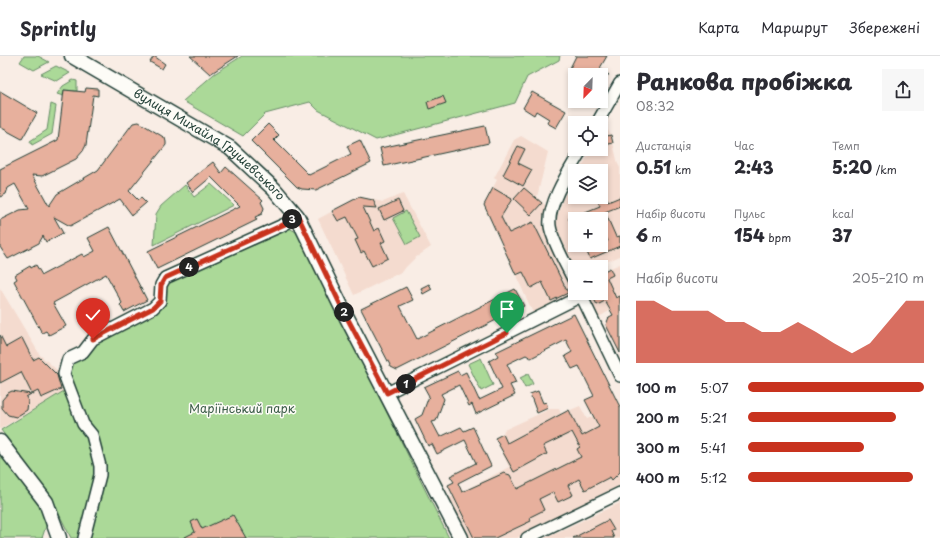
<!DOCTYPE html>
<html lang="uk">
<head>
<meta charset="utf-8">
<style>
	body { margin:0; font-family:"Playpen Sans",sans-serif; background:#f7f7f7; color:#2b2b33; height:100vh; display:flex; flex-direction:column; font-size:15px; white-space:nowrap }
	* { box-sizing:border-box; margin:0 }
	p { font-size:13px; color:#7c7c81 }
	.icon { flex:none; width:22px; height:22px; fill:none; stroke:currentColor; stroke-width:2; stroke-linecap:round; stroke-linejoin:round }
	.map { position:relative; flex:1; overflow:hidden }
	.side { display:flex; flex-direction:column; background:#fff; width:320px }
	.side>* { flex:none }
	.needle { width:26px; rotate:203deg }
	.controls { position:absolute; left:568px; top:12px; display:grid; gap:8px }
	.controls a { display:grid; place-items:center; width:40px; height:40px; border-radius:0px; background:#fff; box-shadow:0 2px 6px #0003; font-size:20px }
	.pin { position:absolute; display:grid; place-items:center; width:34px; height:34px; color:#fff; margin:-41px -17px; border-radius:50% 50% 50% 0; rotate:-45deg; box-shadow:0 0 4px #0007 }
	.pin .icon { rotate:45deg }
	.km { position:absolute; width:20px; height:20px; margin:-10px; border-radius:50%; background:#222; color:#fff; font-size:11px; line-height:20px; text-align:center }
	.round { display:grid; place-items:center; flex:none; width:42px; height:42px; border-radius:0px; background:#f7f7f7 }
	.head { display:flex; align-items:center; justify-content:space-between; height:68px; padding:0 16px }
	h1 { font-size:22px; font-weight:800; line-height:30px }
	.stats { display:grid; grid-template-columns:repeat(3,1fr); gap:6px; height:68px; padding:4px 16px }
	.stats div { display:grid; align-content:center }
	.stats b { font-size:17px; font-weight:800 }
	.stats small { font-size:11px; font-weight:400 }
	.stats p { font-size:11px }
	.chart { height:112px; padding:8px 16px }
	.chart p { display:flex; justify-content:space-between }
	.chart svg { width:100%; height:72px; margin-top:4px; fill:#c8321e; opacity:.7 }
	ul { padding:0 16px; list-style:none; font-size:13px }
	li { display:grid; grid-template-columns:64px 48px 1fr; align-items:center; height:30px }
	li i { height:10px; border-radius:5px; background:#c8321e }
	header { display:flex; align-items:center; gap:24px; box-sizing:border-box; height:56px; padding:0 20px; background:#fff; border-bottom:1px solid #e1e1e2 }
	header strong { font-size:19px }
	nav { display:flex; gap:22px; margin-inline-start:auto; font-size:14px }
	main { display:flex; flex:1; min-height:0 }
	.map>svg:first-child { display:block }
	.built { fill:#f4dbcf; fill-rule:evenodd }
	.green { fill:#abd998; stroke:#658b66 }
	.building { fill:#e7b09d; stroke:#1f3d34; fill-rule:evenodd }
	.lines { fill:none; stroke-linecap:round; stroke-linejoin:round }
	.minor-casing { stroke:#1f3d34; stroke-width:14 }
	.major-casing { stroke:#1f3d34; stroke-width:17 }
	.minor { stroke:#fdfcf7; stroke-width:11 }
	.major { stroke:#fdfcf7; stroke-width:14 }
	.route-casing { stroke:#fff; stroke-width:8 }
	.route { stroke:#c8321e; stroke-width:5 }
	.labels { text-anchor:middle; stroke-width:3; stroke-linejoin:round; paint-order:stroke }
	.street-label { font-size:12px; fill:#1f3d34; stroke:#fdfcf7 }
	.park-label { font-size:12px; fill:#3b5c48; stroke:#fdfcf7 }
</style>
</head>
<body>
<header>
<strong>Sprintly</strong>
<nav><a>Карта</a><a>Маршрут</a><a>Збережені</a></nav>
</header>
<main>
<div class="map">
<svg width="620" height="482" viewBox="0 0 620 482">
	<rect width="100%" height="100%" fill="#f9ede5"/>
	<filter id="ink" filterUnits="userSpaceOnUse"><feTurbulence type="fractalNoise" baseFrequency=".025" numOctaves="2"/><feDisplacementMap in="SourceGraphic" scale="8" xChannelSelector="R" yChannelSelector="G"/><feConvolveMatrix kernelMatrix="1 2 1 2 8 2 1 2 1" color-interpolation-filters="sRGB"/></filter>
	<g filter="url(#ink)">
		<g class="built">
			<path d="M605,70L611,79L618,108L620,112V200L595,211H575V213L555,168L563,143L575,122V141H601V115H579L592,93H601V77ZM575,163H601V189H575Z"/>
			<path d="M521,80L548,96L537,141L546,150L542,166L572,234V239L567,243L533,257L484,149L497,124L494,122L514,84Z"/>
			<path d="M403,138L431,191L415,202L401,216L354,239L318,163L359,141L383,146Z"/>
			<path d="M620,208V249L597,262L586,237H601V216Z"/>
			<path d="M0,232L40,299L66,322L69,332L0,373Z"/>
			<path d="M620,348V429L517,482H466L448,443L509,411L502,396L509,392L503,378L504,374L550,353H559L561,358L580,350L587,363Z"/>
			<path d="M620,447V482H545Z"/>
		</g>
		<g class="green">
			<path d="M24,0H38L49,6L34,14L20,6Z"/>
			<path d="M242,0H560L559,4L527,21L515,47L376,84L318,54L310,46L265,58L243,80L183,45L214,18Z"/>
			<path d="M56,10L70,17L57,25L41,18Z"/>
			<path d="M73,24L77,25V35L64,34L63,40L57,38L63,30Z"/>
			<path d="M51,48L56,50L52,78L32,89L30,85L47,74Z"/>
			<path d="M211,128L234,149L154,189L156,158L161,150L185,129L194,141Z"/>
			<path d="M406,155L420,181L407,188L393,162Z"/>
			<path d="M289,172L298,177L449,482H71L49,438L1,374L72,330L68,315L70,308L83,302L95,287L161,252C167,243 164,232 170,224Z"/>
			<path d="M481,302L493,329L481,335L468,308Z"/>
			<path d="M528,318L533,328L525,332L520,322Z"/>
			<path d="M0,394L44,454L48,464L42,482H0Z"/>
		</g>
		<g class="building">
			<path d="M154,0L165,8L162,13L150,6Z"/>
			<path d="M190,0H238L210,18Z"/>
			<path d="M576,0H607L600,12L609,19H572L568,16Z"/>
			<path d="M86,32L98,33V40L93,39L86,89L83,95L76,103L42,120L32,119L49,150L57,138L98,114L133,67L139,66L165,82L166,86V89L129,135L138,144L141,142L146,147L132,159L120,143L70,170L54,161L63,177L46,186L43,180L39,187L8,203L0,191V164L20,154L29,153L15,128L8,132L6,138L0,141V113L58,84L64,34L85,36Z"/>
			<path d="M0,35L37,57L22,83L0,71Z"/>
			<path d="M532,36L566,55L556,72L547,67L549,63L536,55L534,59L523,52Z"/>
			<path d="M443,40L446,47L429,53L427,46Z"/>
			<path d="M268,68L279,79L274,84L309,119L351,98L347,90L360,84L371,107L316,134L302,133L297,131L251,85Z"/>
			<path d="M485,70L489,87L384,110L380,92Z"/>
			<path d="M611,79L613,87L605,89L603,81Z"/>
			<path d="M518,90L525,93L518,107L532,114L523,130L503,119Z"/>
			<path d="M213,106L221,117L226,111L263,144L261,146L264,152L262,158L255,161L257,164L157,213L148,195L240,150L211,121L193,136L186,127Z"/>
			<path d="M601,129L608,146L620,141V150L605,156L616,181L620,180V190L590,203L586,194L601,189L608,185L601,170V163H598L597,161L591,163H568L600,150L596,141H601Z"/>
			<path d="M493,132L512,143L501,161L509,177L533,166L568,237L551,245L542,226L531,232L523,216L516,219L484,149Z"/>
			<path d="M524,132L542,147L531,159L514,143Z"/>
			<path d="M359,141L373,144L377,152L363,151L374,175L379,172L385,185L381,187L388,202L372,210L364,195L361,197L355,184L358,183L347,161L338,165L332,155Z"/>
			<path d="M398,144L403,155L384,164L379,153Z"/>
			<path d="M109,171L147,244L124,256L120,249L122,247L106,218L53,247L66,270L49,279L46,275L42,277L14,225L17,223L15,219L30,210L31,212L36,209L42,219L82,198L84,201L95,195L88,182Z"/>
			<path d="M601,209L604,215L610,212L613,219L607,222L616,242L620,240V297L606,269L609,261L613,259L605,245L597,249L591,237H601Z"/>
			<path d="M429,228L432,233L423,238L421,232Z"/>
			<path d="M406,231L413,244L400,250L417,283L515,233L524,250L397,314L391,311L361,253Z"/>
			<path d="M574,258L620,351V416L612,424L610,421L585,434L579,423L568,429L573,439L558,446L553,436L539,443L544,454L530,461L531,465L495,482H474L448,429L454,426L450,420L476,407L465,384L437,398L432,388L428,390L415,363L422,359L429,340L424,331L458,315L460,319L466,316L479,344L502,333L489,305L498,300L496,296ZM566,284L572,296L565,300L572,313L579,310L594,340L585,344L599,371L582,380L569,354L507,387L503,378L495,382L514,416L547,398L543,390L572,376L580,391L577,393L581,401L517,433L510,419L504,417L462,436L458,427L491,410L473,371L464,375L461,371L440,381L432,366L436,365L444,343L441,338L459,329L469,350L472,348L476,358L515,339L510,329L516,327L507,308L526,299L531,302Z"/>
			<path d="M0,279L6,291L22,282L33,304L39,301L57,319L61,333L41,342L38,335L32,338L21,316L0,327Z"/>
			<path d="M12,335L31,338L26,341L28,345L27,354L16,361L8,359L2,352V344L8,337Z"/>
			<path d="M538,335L543,347L546,346L548,352L537,357L530,338Z"/>
			<path d="M233,459L246,482H183L195,476L191,466L197,463L202,473Z"/>
			<path d="M608,464L614,474L611,475L614,482H573Z"/>
		</g>
		<g class="lines">
			<defs>
				<g id="minor">
					<path d="M597,67L620,27"/>
					<path d="M575,227C568,212 552,185 550,170C547,147 571,112 582,93"/>
					<path d="M580,237L620,320"/>
					<path d="M387,337L581,240"/>
					<path d="M84,482L100,419V410L92,379L83,368L64,318L68,303L83,296L93,283L153,252L160,245L161,229L165,222L285,168L297,160"/>
					<path d="M527,482L620,437"/>
				</g>
				<g id="major">
					<path id="s1" d="M72,0L230,92L274,133L297,160L343,254L461,482"/>
					<path d="M0,386L46,446L59,482"/>
				</g>
			</defs>
			<use href="#minor" class="minor-casing"/>
			<use href="#major" class="major-casing"/>
			<use href="#minor" class="minor"/>
			<use href="#major" class="major"/>
		</g>
	</g>
	<g class="lines" filter="url(#ink)">
		<defs>
			<path id="route" d="M93,283L153,252L160,245L161,229L165,222L285,168L298,160L343,254L387,337L507,277"/>
		</defs>
		<use href="#route" class="route-casing"/>
		<use href="#route" class="route"/>
	</g>
	<g class="labels">
		<g class="street-label">
			<text dy="4" stroke="none"><textPath href="#s1" startOffset="164">вулиця Михайла Грушевського</textPath></text>
		</g>
		<g class="park-label">
			<text x="242" y="357">Маріїнський парк</text>
		</g>
	</g>
</svg>
<div class="controls">
<a><svg class="needle" viewBox="-14 -14 28 28"><path d="M0-13l5 13h-10z" fill="#e53935"/><path d="M0 13l5-13h-10z" fill="#7c7c81"/></svg></a>
<a><svg class="icon" aria-label="locate" viewBox="0 0 24 24"><circle cx="12" cy="12" r="6"/><path d="M12 2v4M12 18v4M2 12h4M18 12h4"/></svg></a>
<a><svg class="icon" aria-label="layers" viewBox="0 0 24 24"><path d="M12 4l9 5-9 5-9-5zM3 14l9 5 9-5"/></svg></a>
<a>+</a>
<a>−</a>
</div>
<div class="pin" style="left:507px;top:277px;background:#1e9e55"><svg class="icon" aria-label="arrive" viewBox="0 0 24 24"><path d="M6 21V4h12l-3 4 3 4H6"/></svg></div>
<div class="pin" style="left:93px;top:283px;background:#d93025"><svg class="icon" aria-label="check" viewBox="0 0 24 24"><path d="M5 12l5 5 9-10"/></svg></div>
<b class="km" style="left:406px;top:328px">1</b>
<b class="km" style="left:344px;top:256px">2</b>
<b class="km" style="left:292px;top:163px">3</b>
<b class="km" style="left:189px;top:211px">4</b>
</div>
<section class="side">
<div class="head"><div><h1>Ранкова пробіжка</h1><p>08:32</p></div><a class="round"><svg class="icon" aria-label="share" viewBox="0 0 24 24"><path d="M12 15V3M7 8l5-5 5 5M5 13v7h14v-7"/></svg></a></div>
<div class="stats">
<div><p>Дистанція</p><b>0.51<small> km</small></b></div>
<div><p>Час</p><b>2:43</b></div>
<div><p>Темп</p><b>5:20<small> /km</small></b></div>
</div>
<div class="stats">
<div><p>Набір висоти</p><b>6<small> m</small></b></div>
<div><p>Пульс</p><b>154<small> bpm</small></b></div>
<div><p>kcal</p><b>37</b></div>
</div>
<div class="chart"><p><span>Набір висоти</span>205–210 m</p>
<svg viewBox="0 0 160 44" preserveAspectRatio="none"><path d="M0 44V6L10 6L20 12L30 12L40 12L50 19L60 19L70 25L80 25L90 19L100 25L110 32L120 38L130 32L140 19L150 6L160 6V44z"/></svg>
</div>
<ul>
<li><b>100 m</b>5:07<i style="width:100%"></i></li>
<li><b>200 m</b>5:21<i style="width:84%"></i></li>
<li><b>300 m</b>5:41<i style="width:66%"></i></li>
<li><b>400 m</b>5:12<i style="width:94%"></i></li>
</ul>
</section>
</main>
</body>
</html>
